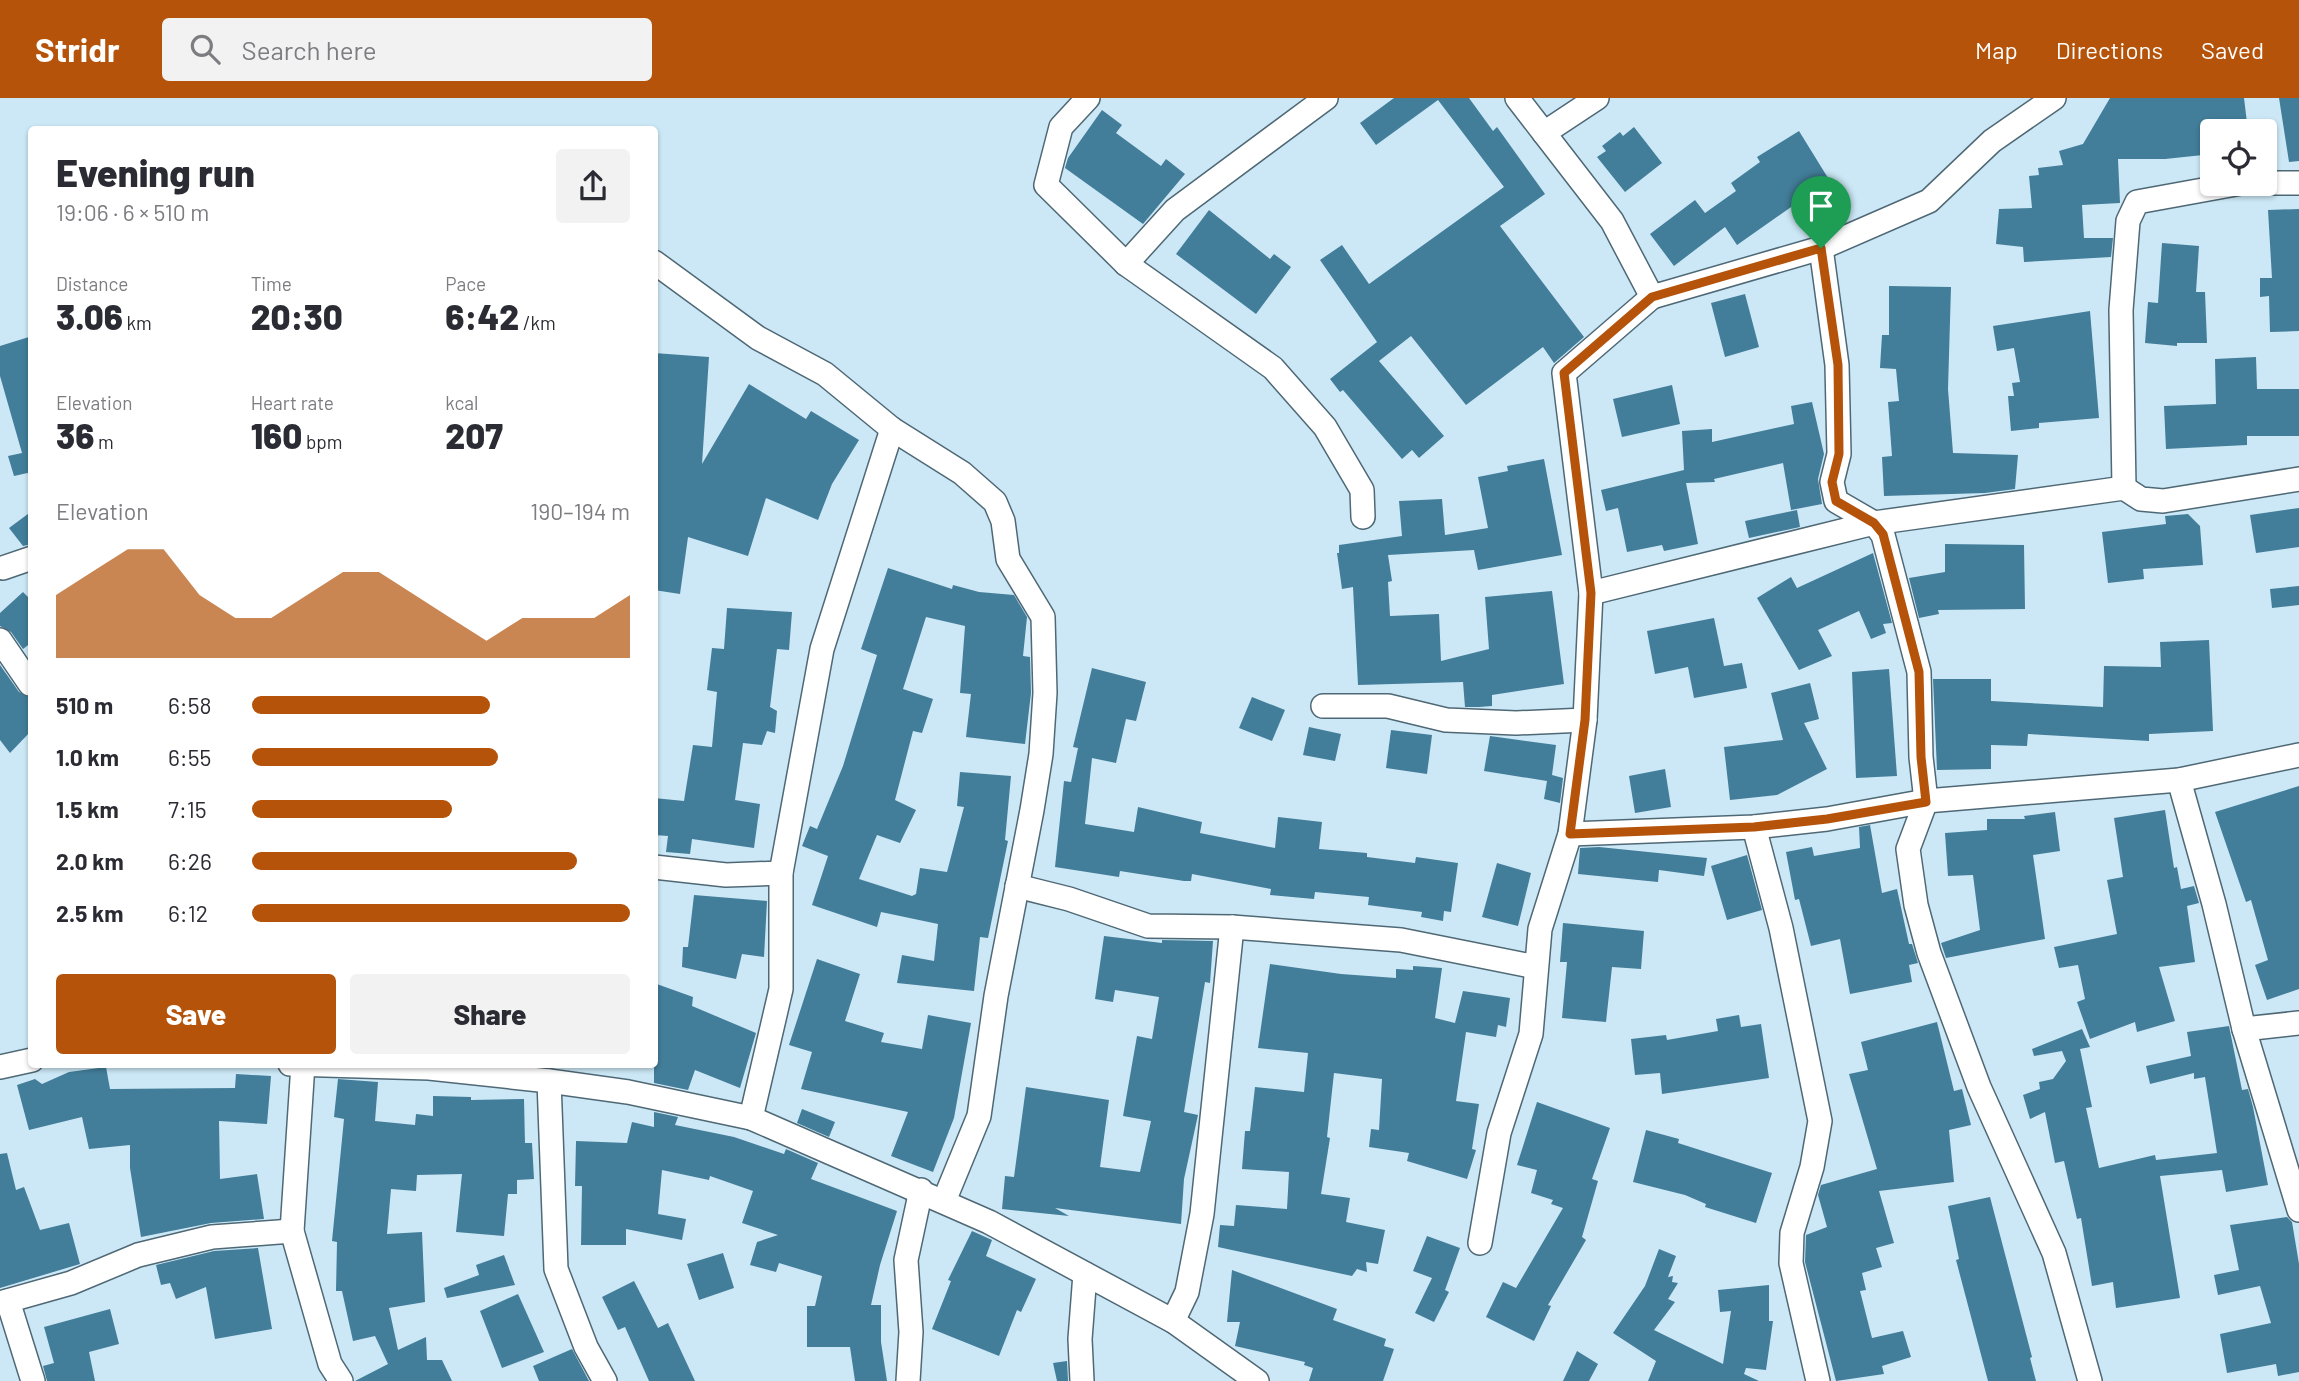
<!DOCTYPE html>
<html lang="en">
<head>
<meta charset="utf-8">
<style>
	body { margin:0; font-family:Barlow,sans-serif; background:#f2f2f3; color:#2b2b33; height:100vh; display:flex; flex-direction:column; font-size:26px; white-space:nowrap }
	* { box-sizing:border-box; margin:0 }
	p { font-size:23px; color:#7c7c81 }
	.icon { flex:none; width:38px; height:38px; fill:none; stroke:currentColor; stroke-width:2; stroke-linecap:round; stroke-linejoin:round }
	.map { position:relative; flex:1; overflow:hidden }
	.side { position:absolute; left:28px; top:28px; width:630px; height:942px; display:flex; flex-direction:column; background:#fff; border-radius:7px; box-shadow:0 2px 5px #0004 }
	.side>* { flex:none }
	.fabs { position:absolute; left:2200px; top:21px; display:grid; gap:14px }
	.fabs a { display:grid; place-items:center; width:77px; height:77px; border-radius:7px; background:#fff; box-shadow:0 2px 5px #0004; font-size:35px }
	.pin { position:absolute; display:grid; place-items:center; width:60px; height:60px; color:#fff; margin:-72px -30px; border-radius:50% 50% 50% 0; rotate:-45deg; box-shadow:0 0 7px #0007 }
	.pin .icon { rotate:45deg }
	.round { display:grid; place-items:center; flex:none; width:74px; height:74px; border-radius:7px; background:#f2f2f3 }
	.summary { display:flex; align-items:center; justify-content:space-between; height:119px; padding:0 28px }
	h1 { font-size:38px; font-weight:800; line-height:52px }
	.metrics { display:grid; grid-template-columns:repeat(3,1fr); gap:10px; height:119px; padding:7px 28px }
	.metrics div { display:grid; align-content:center }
	.metrics b { font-size:35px; font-weight:800 }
	.metrics small { font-size:19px; font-weight:400 }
	.metrics p { font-size:19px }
	.chart { height:196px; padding:14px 28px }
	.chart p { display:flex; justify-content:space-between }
	.chart svg { width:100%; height:126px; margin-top:7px; fill:#b45309; opacity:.7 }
	.cta { display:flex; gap:14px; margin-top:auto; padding:14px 28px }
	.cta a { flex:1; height:80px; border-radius:7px; background:#b45309; color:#fff; font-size:28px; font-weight:800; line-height:80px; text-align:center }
	.cta a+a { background:#f2f2f3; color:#2b2b33 }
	ul { padding:0 28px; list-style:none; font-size:23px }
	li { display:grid; grid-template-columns:112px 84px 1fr; align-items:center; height:52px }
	li i { height:18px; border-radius:9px; background:#b45309 }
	header { display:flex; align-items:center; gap:42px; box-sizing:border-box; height:98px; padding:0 35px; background:#b45309; color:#fff }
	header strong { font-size:33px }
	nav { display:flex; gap:38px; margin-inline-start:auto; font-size:24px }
	.search { width:490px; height:63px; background:#f2f2f3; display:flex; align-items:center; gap:18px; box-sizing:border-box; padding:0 24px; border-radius:7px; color:#7c7c81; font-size:26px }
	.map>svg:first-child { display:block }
	.building { fill:#427d99 }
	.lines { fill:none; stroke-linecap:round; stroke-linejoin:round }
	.minor-casing { stroke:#4f6875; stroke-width:26 }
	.minor { stroke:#fff; stroke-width:23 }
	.route-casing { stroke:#fff; stroke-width:14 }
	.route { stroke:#b45309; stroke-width:9 }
</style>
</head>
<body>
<header>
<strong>Stridr</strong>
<div class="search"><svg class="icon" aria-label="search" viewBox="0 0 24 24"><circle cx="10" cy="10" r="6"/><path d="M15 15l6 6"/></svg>Search here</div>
<nav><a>Map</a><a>Directions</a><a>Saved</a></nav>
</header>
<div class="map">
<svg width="2299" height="1283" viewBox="0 0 2299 1283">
	<rect width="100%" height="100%" fill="#cce8f6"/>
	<g class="building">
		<path d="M1394,0H1469L1493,33L1497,29L1545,96L1500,128L1584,239L1554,265L1543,249L1466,307L1411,238L1379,263L1444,338L1419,360L1412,352L1402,361L1343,292L1340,294L1330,281L1377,244L1320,162L1342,147L1369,186L1504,89L1438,2L1376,47L1360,25Z"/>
		<path d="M2110,0H2244L2248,33H2200L2203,57L2165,61H2118L2120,105L2082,107L2084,140H2113L2111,159L2024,164L2023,149L1996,146L1999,111L2032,110L2029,78L2039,77L2038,70L2063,67L2059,53L2083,46Z"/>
		<path d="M2279,0H2299V63L2289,64Z"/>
		<path d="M1102,12L1122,27L1116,35L1161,68L1166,61L1185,76L1143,126L1065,70L1068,60Z"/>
		<path d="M1634,29L1662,65L1625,94L1597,59L1606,53L1602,48L1620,34L1623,38Z"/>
		<path d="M1799,33L1828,80L1818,87L1822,95L1804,106L1801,102L1737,147L1725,129L1674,168L1650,136L1695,102L1705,115L1736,93L1731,85L1760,64L1757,59Z"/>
		<path d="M2299,111V233L2270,234L2269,198L2260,199V180H2272L2268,112Z"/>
		<path d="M1209,112L1270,161L1274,156L1291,169L1256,216L1176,156Z"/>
		<path d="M2162,145L2199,148L2196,194H2205L2207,245H2177V248L2145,245L2148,204L2158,205Z"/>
		<path d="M1889,188L1951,189L1948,291L1953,355L2018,357L2015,391L1985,395L1884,398L1882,359L1892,358L1888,304L1899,303L1896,271L1880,270L1882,237H1889Z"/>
		<path d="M1745,196L1759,249L1725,259L1711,205Z"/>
		<path d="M2090,213L2099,320L2039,325V330L2011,333L2008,298H2014L2012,285L2020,284L2014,250L1997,253L1993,228Z"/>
		<path d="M32,238V374L14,378L8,358L22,355L0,278V248Z"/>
		<path d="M654,255L709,259L702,366L749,286L806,321L811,313L859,342L832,386L818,422L766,400L748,458L688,439L680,496L654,492Z"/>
		<path d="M2256,259L2257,291H2299V338H2247V347L2166,351L2164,308L2216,306L2215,261Z"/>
		<path d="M1672,287L1680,326L1622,339L1613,301Z"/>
		<path d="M1812,304L1824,356L1818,381L1822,406L1791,412L1783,365L1714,381L1715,384L1686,385L1698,446L1664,453L1662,447L1627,454L1618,410L1606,413L1601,392L1684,372L1682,333L1712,331V344L1794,326L1791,308Z"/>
		<path d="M1544,361L1562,457L1478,472L1474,452L1388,457L1392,483L1388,484L1390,518L1439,516L1441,563L1489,551L1485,499L1552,493L1564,586L1492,597V608L1479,609H1465L1463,584L1358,587L1353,489L1342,491L1337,455H1339V447L1402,438L1399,403L1442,401L1445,437L1488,430L1478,379L1508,373L1507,368Z"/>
		<path d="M2299,410V449L2256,455L2250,417Z"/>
		<path d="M1797,412L1800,429L1749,440L1745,423Z"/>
		<path d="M32,413V446L23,448L9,430Z"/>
		<path d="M2188,416L2200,428L2203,467L2143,471L2144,481L2108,485L2102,434L2166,426L2165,418Z"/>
		<path d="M1945,446L2024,447L2025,511L1938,512L1939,516L1919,520L1909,480L1945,474Z"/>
		<path d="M1873,455L1892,525L1883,526L1886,535L1871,541L1859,513L1818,532L1832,558L1799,572L1757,500L1791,479L1797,490Z"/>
		<path d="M888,470L952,491L953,487L979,494L1014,497L1027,519L1023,558L1030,559L1031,595L1025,646L966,639L971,596L960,595L965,528L926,519L903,591L933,601L922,635L913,633L895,702L916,712L900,745L877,737L859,781L912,798L916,796L920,770L947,774L964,709L957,708L960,674L1011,678L1005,742L1008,743L988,840L980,839L974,893L897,885L902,857L934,863L938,826L881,814L877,829L812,807L828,758L802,748L810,728L817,731L843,668L877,557L861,551Z"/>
		<path d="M2299,488V507L2272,510L2270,491Z"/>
		<path d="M23,494L32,503V544L23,551L11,534L0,528V515Z"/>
		<path d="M727,510L792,514L789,552L777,551L770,609L777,613L775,635L767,633L762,647L743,645L735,702L760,706L754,750L692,741L690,756L666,754L668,738L654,737V700L684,703L693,647L712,649L717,594L707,592L712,550L724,551Z"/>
		<path d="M1714,520L1724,568L1742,565L1747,590L1694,600L1688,569L1655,576L1647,533Z"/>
		<path d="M2209,542L2213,633L2149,636V643L2028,636L2027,648L1991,647V671L1937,672L1933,581H1991V603L2103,609L2104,568L2161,569L2160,544Z"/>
		<path d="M0,567L19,594L32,600V632L10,655L0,642Z"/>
		<path d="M1092,570L1146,584L1136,623L1126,621L1116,665L1092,660L1085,726L1134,734L1138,709L1202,724L1200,735L1275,750L1278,719L1322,724L1319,751L1367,755V759L1415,765L1416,759L1458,765L1451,814L1444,813L1443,823L1421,819L1422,814L1368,807L1369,799L1315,794L1314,801L1270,797L1271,791L1192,776L1191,783H1184L1120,773L1119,779L1055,769L1064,683L1071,684L1078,650L1073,649Z"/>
		<path d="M1889,571L1897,678L1856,680L1852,574Z"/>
		<path d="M1810,585L1819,621L1804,625L1827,671L1777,697L1730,702L1724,649L1783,642L1771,595Z"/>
		<path d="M1252,599L1285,612L1272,643L1239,630Z"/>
		<path d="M1309,629L1341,636L1335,663L1303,657Z"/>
		<path d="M1391,632L1432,637L1427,676L1386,670Z"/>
		<path d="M1490,638L1556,647L1552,677L1563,680L1560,705L1544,701L1547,683L1484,673Z"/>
		<path d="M1665,671L1671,709L1635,715L1629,678Z"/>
		<path d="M2299,688V891L2267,902L2255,867L2268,862L2251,802L2246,804L2215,714Z"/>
		<path d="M2165,712L2174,770L2177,769L2181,791L2194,788L2199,805L2187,808L2195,864L2159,869L2175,923L2137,934L2135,924L2090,941L2077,904L2085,901L2078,867L2059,870L2054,849L2117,836L2107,782L2123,779L2114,720Z"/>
		<path d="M2055,714L2060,753L2033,757L2045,841L1946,860L1941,845L1980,832L1973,777L1948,778L1945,735L1987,732V721H2025L2024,718Z"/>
		<path d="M1870,727L1882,795L1897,791L1909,846H1912L1918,865L1909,867L1912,884L1850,896L1840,841L1811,848L1799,801L1795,802L1786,754L1812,749L1814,758L1860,750L1859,729Z"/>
		<path d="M1599,749L1707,760L1704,778L1659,772L1658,784L1578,776L1580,750Z"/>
		<path d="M1747,757L1762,812L1727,822L1711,768Z"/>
		<path d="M1497,765L1531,775L1518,828L1482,819Z"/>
		<path d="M694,797L767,803L764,859L742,856L736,881L682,869L683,849H688Z"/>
		<path d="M1563,825L1644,833L1641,871L1612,869L1606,924L1562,920L1567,864H1560Z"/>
		<path d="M1104,838L1162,845V842L1213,843L1210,885L1205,884L1184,1014L1198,1017L1184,1081L1181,1126L1055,1110L1069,1118L1002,1111L1005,1078L1014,1079L1026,989L1109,1002L1100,1069L1140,1074L1151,1023L1123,1018L1137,938L1152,941L1159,899L1115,892L1113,904L1095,901Z"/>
		<path d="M817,861L860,876L845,923L884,935L881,944L922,951L928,917L971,925L954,1020L933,1074L891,1058L908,1014L801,991L812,954L789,947Z"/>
		<path d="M1270,866L1341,876L1396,880V871L1413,872V868L1442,870L1435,920L1455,925L1463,893L1510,900L1506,929L1498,927L1496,939L1466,934L1456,1003L1479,1006L1472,1051L1476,1052L1467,1081L1407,1063L1409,1055L1369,1049L1371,1031L1379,1032L1382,981L1334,975L1327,1039L1330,1040L1321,1096L1350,1100L1346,1124L1385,1132L1378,1166L1366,1164L1367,1174L1357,1171L1352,1178L1218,1149L1220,1127L1234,1128L1236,1107L1287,1111L1289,1074L1242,1071L1245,1033H1250L1255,989L1304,994L1308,955L1258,950Z"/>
		<path d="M654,885L693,899L692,908L756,935L740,990L695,972L688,992L654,985Z"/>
		<path d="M1739,917L1741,929L1761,926L1769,980L1662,996L1660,975L1635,977L1631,941L1666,937L1667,942L1718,933L1716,921Z"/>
		<path d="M1937,924L1954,993L1962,991L1971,1027L1949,1032L1954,1084L1879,1093L1894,1145L1876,1150L1882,1169L1862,1175L1866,1192L1860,1193L1872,1240L1903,1233L1911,1259L1882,1268L1884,1276L1836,1283L1805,1164L1806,1137L1827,1129L1818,1097L1821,1087L1877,1071L1849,976L1868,972L1861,944Z"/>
		<path d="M2229,928L2242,992L2248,991L2253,1009L2268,1087L2226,1094L2222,1072L2160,1078L2180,1200L2116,1210L2113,1184L2092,1188L2081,1120L2077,1121L2064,1063L2055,1065L2045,1014L2030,1021L2023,997L2040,991L2039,984L2053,981L2066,963L2062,953L2034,958L2032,951L2082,931L2090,949L2080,951L2092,1009L2086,1010L2099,1070L2155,1057L2156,1062L2217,1055L2205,979L2194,981V975L2150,986L2146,968L2191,958L2187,934Z"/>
		<path d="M106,969L110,991L235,990L236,976L271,978L267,1026L219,1023L220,1081L257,1076L264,1121L211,1125L141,1139L130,1070V1047L89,1051L82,1019L29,1032L17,987L35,981L42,986L69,974Z"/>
		<path d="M338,981L378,984L375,1023L415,1027L416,1016L433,1018V998L471,999V1002L524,1001L525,1045H532L534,1081L517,1082V1096H508L504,1138L456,1134L462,1076L417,1077L416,1093L391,1091L387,1136L422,1134L425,1204L389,1210L398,1252L426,1239L427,1262H442L452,1283H355L388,1266L375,1238L353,1243L342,1193H336L337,1144L332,1143L344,1021L334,1019Z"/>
		<path d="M1537,1004L1610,1030L1592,1081L1598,1083L1582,1139L1586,1142L1548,1207L1551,1208L1534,1243L1486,1219L1503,1184L1516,1190L1563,1110L1551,1106L1553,1102L1531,1095L1537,1072L1517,1067Z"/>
		<path d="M802,1011L835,1024L829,1039L797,1025Z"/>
		<path d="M654,1014L678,1019L675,1027L734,1039L784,1056L786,1051L818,1065L811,1081L897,1113L880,1167L871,1207H881V1244L887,1283H855L850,1249H807V1208H815L822,1178L779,1165L776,1174L750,1167L757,1144L778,1137L742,1125L753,1093L710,1078L709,1082L662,1072L658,1116L686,1121L682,1142L626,1131V1147H581L582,1088H575L576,1043L627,1045L632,1024L654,1029Z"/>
		<path d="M1646,1032L1679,1041L1678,1045L1772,1075L1756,1125L1705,1109L1706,1106L1685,1097L1633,1084Z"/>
		<path d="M7,1055L16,1092L24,1089L40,1132L69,1125L80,1166L0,1190V1056Z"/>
		<path d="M1990,1099L2032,1259L2030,1260L2036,1283H1988L1956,1162L1959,1161L1948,1108Z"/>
		<path d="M2287,1119L2292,1124L2299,1166V1274L2278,1278L2276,1266L2227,1275L2220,1236L2271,1225L2260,1188L2218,1197L2214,1177L2239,1172L2230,1127Z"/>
		<path d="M972,1133L992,1142L986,1158L1036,1181L1021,1214L1017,1212L999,1258L932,1231L951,1183L948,1182Z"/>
		<path d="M1427,1138L1460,1150L1445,1192L1449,1194L1434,1224L1415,1215L1432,1180L1413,1173Z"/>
		<path d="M258,1150L272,1231L215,1241L206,1189L176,1201L170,1185L161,1187L156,1167L214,1153Z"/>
		<path d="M1659,1151L1676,1158L1668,1179L1673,1178L1672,1184L1678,1185L1668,1201L1675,1204L1654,1232L1723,1266L1731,1213L1720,1214L1718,1192L1769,1187V1223H1773L1766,1272L1746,1270L1744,1276L1759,1283H1648L1656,1263L1613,1235L1645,1188Z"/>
		<path d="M723,1155L734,1190L699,1202L687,1166Z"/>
		<path d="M504,1157L515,1187L447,1200L444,1190L479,1177L476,1167Z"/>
		<path d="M1232,1172L1337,1211L1333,1222L1386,1241L1384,1248L1394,1251L1383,1283H1309L1313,1270L1304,1267L1305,1264L1235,1248L1240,1224H1227Z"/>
		<path d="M634,1183L658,1230L668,1225L695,1283H649L625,1229L618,1232L602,1199Z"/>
		<path d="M518,1196L544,1254L502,1270L480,1213Z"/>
		<path d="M110,1211L119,1246L89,1254L95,1283H47L43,1268L54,1265L44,1229Z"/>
		<path d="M572,1251L589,1283H539L533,1268Z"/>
		<path d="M1577,1253L1598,1266L1589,1283H1563Z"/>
		<path d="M1067,1263L1068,1283H1057L1053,1265Z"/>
	</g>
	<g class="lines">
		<defs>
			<g id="minor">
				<path d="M1088,0L1061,29L1046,87L1126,166L1273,270L1325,329L1362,392L1363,419"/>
				<path d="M1517,0L1544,35"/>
				<path d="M1597,0L1544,35L1612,123L1652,199L1821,150L1929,103L1992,43L2054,0"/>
				<path d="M2264,85H2299"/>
				<path d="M1821,150L1837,267L1839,356L1832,384L1836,403L1874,425L1883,437L1919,574L1921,659L1926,703L1908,751L1916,807L1929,855L1979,989L2054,1155L2090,1283"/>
				<path d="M654,164L758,240L825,276L892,331L962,375L995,404L1003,423L1008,461L1043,519L1045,595L1041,656L1032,712L996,898L979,1018L944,1103"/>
				<path d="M1126,166L1175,112L1326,0"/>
				<path d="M2124,390L2121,212L2128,123L2137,104L2236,86"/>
				<path d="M3,470L32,460"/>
				<path d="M1591,495L1874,425L2124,390L2141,401L2163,403L2299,381"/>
				<path d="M0,542L30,586"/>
				<path d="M1323,608H1388L1446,622L1516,625L1585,622"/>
				<path d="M2179,682L2214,806L2244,931L2299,1112"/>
				<path d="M1754,729L1781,830L1820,1023L1812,1069L1792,1135L1791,1165L1818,1283"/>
				<path d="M1570,736L1754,729L1827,721L1926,703L2179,682L2299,657"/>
				<path d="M654,769L726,777L781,775"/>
				<path d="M1017,788L1069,801L1148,828L1232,829L1401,842L1536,869"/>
				<path d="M2244,931L2299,925"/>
				<path d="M290,966L429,970L549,983L628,994L751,1020L989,1124L1173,1223L1257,1283"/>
				<path d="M303,966L292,1133L330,1266L341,1283"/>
				<path d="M0,969L32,962"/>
				<path d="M549,983L556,1171L586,1249L605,1283"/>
				<path d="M751,1020L781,891V775L822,551L892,331"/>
				<path d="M1480,1145L1499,1035L1531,936L1540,831L1570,736L1585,622L1591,495L1564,275L1652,199"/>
				<path d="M8,1203L33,1283"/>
				<path d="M0,1205L71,1185L138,1157L212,1139L292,1133"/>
				<path d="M1173,1223L1187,1194L1202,1116L1232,829"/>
				<path d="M908,1283L911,1234L906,1162L921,1092"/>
				<path d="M1082,1283L1080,1241L1085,1176"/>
			</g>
		</defs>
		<use href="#minor" class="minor-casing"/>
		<use href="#minor" class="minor"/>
	</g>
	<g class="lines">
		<defs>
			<path id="route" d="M1821,150L1838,267L1839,356L1832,384L1836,403L1874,425L1883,436L1919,574L1921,659L1926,704L1827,721L1754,729L1570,736L1585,622L1591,495L1564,275L1652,199Z"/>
		</defs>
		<use href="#route" class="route-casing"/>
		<use href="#route" class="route"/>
	</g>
</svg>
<div class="fabs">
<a><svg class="icon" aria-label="locate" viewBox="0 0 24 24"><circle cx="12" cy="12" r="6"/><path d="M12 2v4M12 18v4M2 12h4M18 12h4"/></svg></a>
</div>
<div class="pin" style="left:1821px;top:150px;background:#1e9e55"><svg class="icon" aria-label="arrive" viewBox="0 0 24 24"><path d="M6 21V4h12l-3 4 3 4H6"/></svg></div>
<section class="side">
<div class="summary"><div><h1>Evening run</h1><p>19:06 · 6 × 510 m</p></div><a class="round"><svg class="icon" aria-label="share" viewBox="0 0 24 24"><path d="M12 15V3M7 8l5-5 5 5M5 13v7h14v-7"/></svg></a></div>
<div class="metrics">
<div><p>Distance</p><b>3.06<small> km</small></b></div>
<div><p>Time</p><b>20:30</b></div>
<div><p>Pace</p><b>6:42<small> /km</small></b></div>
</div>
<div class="metrics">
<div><p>Elevation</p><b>36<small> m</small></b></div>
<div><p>Heart rate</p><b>160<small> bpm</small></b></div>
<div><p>kcal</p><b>207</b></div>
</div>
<div class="chart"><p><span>Elevation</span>190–194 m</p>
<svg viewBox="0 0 160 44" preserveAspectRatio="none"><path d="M0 44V22L10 14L20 6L30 6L40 22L50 30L60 30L70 22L80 14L90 14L100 22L110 30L120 38L130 30L140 30L150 30L160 22V44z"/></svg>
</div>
<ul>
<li><b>510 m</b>6:58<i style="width:63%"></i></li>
<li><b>1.0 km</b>6:55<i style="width:65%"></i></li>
<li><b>1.5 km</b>7:15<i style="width:53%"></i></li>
<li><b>2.0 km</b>6:26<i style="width:86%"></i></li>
<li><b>2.5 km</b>6:12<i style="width:100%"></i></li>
</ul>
<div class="cta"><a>Save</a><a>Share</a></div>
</section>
</div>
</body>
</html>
